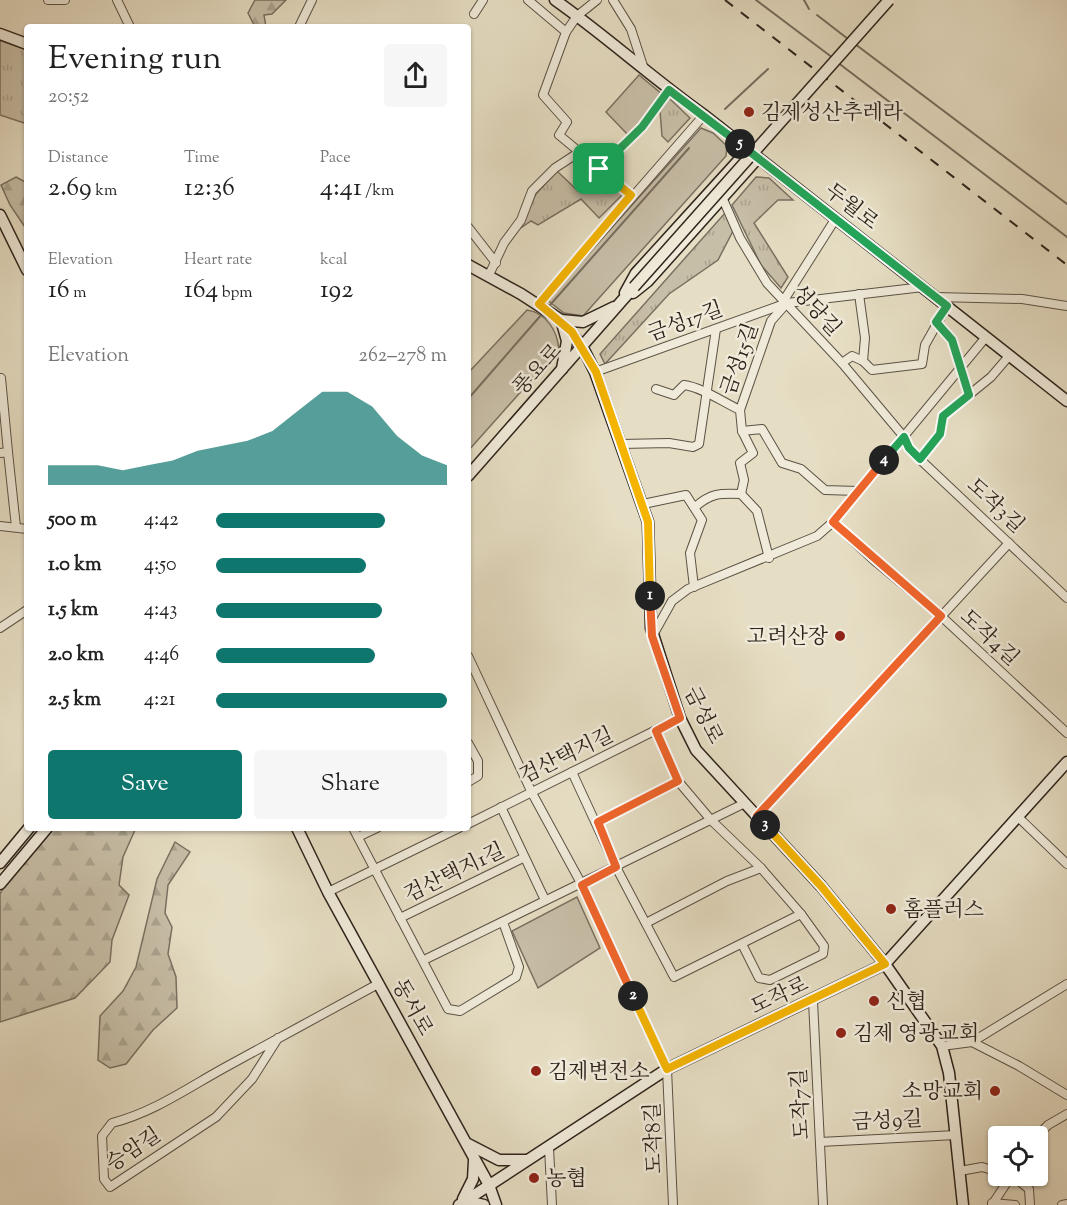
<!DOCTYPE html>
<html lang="en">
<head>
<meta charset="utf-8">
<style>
	body { margin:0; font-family:"Sorts Mill Goudy","Noto Serif KR",serif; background:#f6f6f6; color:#222; height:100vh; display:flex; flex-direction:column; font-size:22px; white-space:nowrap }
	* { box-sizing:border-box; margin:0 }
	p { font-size:20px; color:#767676 }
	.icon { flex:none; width:33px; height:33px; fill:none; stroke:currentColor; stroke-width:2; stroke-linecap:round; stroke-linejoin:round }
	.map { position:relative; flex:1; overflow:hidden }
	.side { position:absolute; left:24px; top:24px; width:447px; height:807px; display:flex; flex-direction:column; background:#fff; border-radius:6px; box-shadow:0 2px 4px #0004 }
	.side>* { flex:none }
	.tools { position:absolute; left:988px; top:1126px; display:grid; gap:12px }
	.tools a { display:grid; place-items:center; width:60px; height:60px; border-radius:6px; background:#fff; box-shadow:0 2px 4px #0004; font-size:30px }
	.pin { position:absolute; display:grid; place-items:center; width:51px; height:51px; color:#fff; margin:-26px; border-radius:12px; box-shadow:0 3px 9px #0006 }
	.km { position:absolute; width:30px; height:30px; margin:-15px; border-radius:50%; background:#222; color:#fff; font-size:16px; line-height:30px; text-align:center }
	.round { display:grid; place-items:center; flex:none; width:63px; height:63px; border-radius:6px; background:#f6f6f6 }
	.overview { display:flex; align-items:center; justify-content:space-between; height:102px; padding:0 24px }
	h1 { font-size:33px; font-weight:600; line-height:45px }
	.metrics { display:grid; grid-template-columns:repeat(3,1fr); gap:9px; height:102px; padding:6px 24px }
	.metrics div { display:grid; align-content:center }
	.metrics b { font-size:26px; font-weight:600 }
	.metrics small { font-size:16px; font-weight:400 }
	.metrics p { font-size:16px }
	.chart { height:168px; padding:12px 24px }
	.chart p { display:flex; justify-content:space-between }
	.chart svg { width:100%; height:108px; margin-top:6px; fill:#0f766e; opacity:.7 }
	.action { display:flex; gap:12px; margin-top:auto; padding:12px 24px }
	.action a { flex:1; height:69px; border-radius:6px; background:#0f766e; color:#fff; font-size:24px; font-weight:600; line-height:69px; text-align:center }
	.action a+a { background:#f6f6f6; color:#222 }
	ul { padding:0 24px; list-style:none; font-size:20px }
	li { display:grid; grid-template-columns:96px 72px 1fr; align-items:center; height:45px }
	li i { height:15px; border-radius:8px; background:#0f766e }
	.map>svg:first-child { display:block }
	.grass { fill:url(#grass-tufts); stroke:#7a7061; stroke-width:1.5 }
	.forest { fill:url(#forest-firs); stroke:#7a7061; stroke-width:1.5 }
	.park { fill:#c7bea7; stroke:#7a7061; stroke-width:1.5 }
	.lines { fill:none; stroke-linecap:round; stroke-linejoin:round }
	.stream { stroke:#766d5e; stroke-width:2 }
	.street-casing { stroke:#5b5245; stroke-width:10 }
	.secondary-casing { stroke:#2d231b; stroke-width:13 }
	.street { stroke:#efead9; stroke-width:8 }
	.secondary { stroke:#efead9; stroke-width:10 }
	.rail { stroke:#2d231b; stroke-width:2; stroke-dasharray:10 10; stroke-linecap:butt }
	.secondary-bridge-casing { stroke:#2d231b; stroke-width:13; stroke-linecap:butt }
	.secondary-bridge { stroke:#efead9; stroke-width:10 }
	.split-1-casing { stroke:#fff; stroke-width:12 }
	.split-2-casing { stroke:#fff; stroke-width:12 }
	.split-3-casing { stroke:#fff; stroke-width:12 }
	.split-4-casing { stroke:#fff; stroke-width:12 }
	.split-5-casing { stroke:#fff; stroke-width:12 }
	.split-6-casing { stroke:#fff; stroke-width:12 }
	.split-1 { stroke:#f5b400; stroke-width:8 }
	.split-2 { stroke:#f0652b; stroke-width:8 }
	.split-3 { stroke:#f5b400; stroke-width:8 }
	.split-4 { stroke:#f0652b; stroke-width:8 }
	.split-5 { stroke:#22a559; stroke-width:8 }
	.split-6 { stroke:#22a559; stroke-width:8 }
	.poi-dot { fill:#8f2418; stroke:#efead9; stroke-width:2 }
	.labels { text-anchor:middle; stroke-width:5; stroke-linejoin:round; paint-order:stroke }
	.poi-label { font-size:21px; fill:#2d231b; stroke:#efead9; text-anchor:start }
	.street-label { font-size:21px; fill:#2d231b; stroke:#efead9 }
</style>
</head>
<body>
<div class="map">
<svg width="1067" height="1205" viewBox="0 0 1067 1205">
	<defs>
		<pattern id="grass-tufts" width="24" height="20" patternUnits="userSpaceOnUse" patternTransform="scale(1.5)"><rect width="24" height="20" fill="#c7bea7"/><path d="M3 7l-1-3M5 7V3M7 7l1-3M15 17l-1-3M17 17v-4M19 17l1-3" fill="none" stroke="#aba38f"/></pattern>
		<pattern id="forest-firs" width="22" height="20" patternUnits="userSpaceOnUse" patternTransform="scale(1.5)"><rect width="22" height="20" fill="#c7bea7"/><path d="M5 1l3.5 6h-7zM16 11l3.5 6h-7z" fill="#aba38f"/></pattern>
	</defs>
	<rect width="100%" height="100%" fill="#e6dec4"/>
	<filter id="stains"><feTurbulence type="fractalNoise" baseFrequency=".00333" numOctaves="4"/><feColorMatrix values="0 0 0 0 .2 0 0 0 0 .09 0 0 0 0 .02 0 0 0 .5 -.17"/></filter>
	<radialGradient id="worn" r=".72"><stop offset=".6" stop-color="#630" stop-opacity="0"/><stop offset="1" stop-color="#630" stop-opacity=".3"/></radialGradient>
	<g class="grass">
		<path d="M0,40L27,50V124L0,115Z"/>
		<path d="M669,98L690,118L668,142L662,136L660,111Z"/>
		<path d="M557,171L578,191L598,174L623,194L599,218L581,199L538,225L531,221L518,230L536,194Z"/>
		<path d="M756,177L769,178L793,200H778L754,223L788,277L781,288L761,265L732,205Z"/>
		<path d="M725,213L733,231L718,260L669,294L605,364L600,354Z"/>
	</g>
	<g class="forest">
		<path d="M255,0H286L272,14L264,15L266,27H255L248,13Z"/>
		<path d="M16,177L27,183V230L10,205L1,185Z"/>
		<path d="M54,828H133L135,830L123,857L119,885L129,895L112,940L110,962L75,998L0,1022V894L9,878Z"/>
		<path d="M175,842L190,852L168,885L165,913L172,927L168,954L176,977L177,1008L153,1030L126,1064L110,1068L98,1060L100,1016L123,991L136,967L157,879Z"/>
	</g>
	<g class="park">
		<path d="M639,75L663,95L642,124L629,136L606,112Z"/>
		<path d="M701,128L713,133L727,146L726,156L583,316L564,313L547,300Z"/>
		<path d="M527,310C547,313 557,331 559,349L468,451V373Z"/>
		<path d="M577,897L600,948L538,988L512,931Z"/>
	</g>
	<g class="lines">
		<g class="stream">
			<path d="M756,0L833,58"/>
			<path d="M804,0L809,9"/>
			<path d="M817,15L848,39"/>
			<path d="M855,44L1067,204"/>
			<path d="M837,62L1067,237"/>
			<path d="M725,109L768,69"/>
			<path d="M550,305L689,148"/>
			<path d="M468,399L542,314"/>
		</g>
		<defs>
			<g id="street">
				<path d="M48,0H65"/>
				<path d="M117,0L130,27"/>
				<path d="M528,0L566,32"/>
				<path d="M597,0L577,16L566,32L543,95L567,122L559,135L631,195"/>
				<path d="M613,0L631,29L643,66"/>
				<path d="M474,14L483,0"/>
				<path d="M299,27L312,0"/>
				<path d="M599,169L642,127L669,90"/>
				<path d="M722,197L740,238L767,283L842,363L904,437L909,449L1067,598"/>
				<path d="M468,227L496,263"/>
				<path d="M489,275L504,243L521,220L532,191L555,168L578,153"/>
				<path d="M859,294L865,338L863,361L872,370L922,364L925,345L947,306"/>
				<path d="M936,297L1022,299L1067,306"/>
				<path d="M784,300L836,218"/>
				<path d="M539,304L704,115"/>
				<path d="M936,322L952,340L969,395"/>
				<path d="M842,363L852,356L863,361"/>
				<path d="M595,372L787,303L923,287"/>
				<path d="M1,378L8,452"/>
				<path d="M656,389L674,395L684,385C701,387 723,402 740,410"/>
				<path d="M742,431L762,429L782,463L801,469L825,490L858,491"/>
				<path d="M621,444L669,443L693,447L699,444L716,329"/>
				<path d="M0,453L8,452L16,527"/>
				<path d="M920,459L940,434L943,416L991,377L1009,356"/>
				<path d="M741,494L757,511L769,558"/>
				<path d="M643,504L686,495L702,520L690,553L694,587"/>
				<path d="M695,507C711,493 720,493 741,494L744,480L740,463L753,453L742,431L740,410L771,321L786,304"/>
				<path d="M833,522L876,562L941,616L1067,733"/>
				<path d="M0,526L27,529"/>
				<path d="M0,628L27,610"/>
				<path d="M653,635L672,601L688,589L817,536L833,522L986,337"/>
				<path d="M468,656L532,793L582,885L667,1069L673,1205"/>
				<path d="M656,731L678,781L711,820L761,868L801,914L824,946L823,954L770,980L759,978L742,944"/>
				<path d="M468,743L478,761V776L468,782"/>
				<path d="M572,772L616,867L674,977L801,914"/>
				<path d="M501,807L545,900"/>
				<path d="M757,816L1009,543"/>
				<path d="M1018,817L1067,864"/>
				<path d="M598,822L678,781"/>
				<path d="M468,824L680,718"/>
				<path d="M353,828L448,1009L460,1011L516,977L519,967L503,922"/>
				<path d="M358,837L377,828"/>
				<path d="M328,892L459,828"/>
				<path d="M400,918L523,858"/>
				<path d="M646,923L727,881L761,868"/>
				<path d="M424,960L745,803"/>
				<path d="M813,1001L823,1205"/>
				<path d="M278,1038L252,1079L216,1117L110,1187L104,1179L102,1136L112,1123C154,1112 186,1089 224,1068C275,1040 327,1012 378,984"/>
				<path d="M972,1042L1019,1066L1067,1095"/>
				<path d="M942,1046L972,1042L1067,984"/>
				<path d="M1036,1137L1048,1125L1067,1114"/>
				<path d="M820,1142L956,1135"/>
				<path d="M549,1148L552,1205"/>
				<path d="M960,1171L982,1167L999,1172"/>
				<path d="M1013,1176L1029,1189L1030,1205"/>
				<path d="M992,1203L1015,1205"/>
				<path d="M992,1205L1011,1176"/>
				<path d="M1062,1205L1067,1204"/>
			</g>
			<g id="secondary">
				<path d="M555,0C606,36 652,78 704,115L1067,401"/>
				<path d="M0,34L27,44"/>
				<path d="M0,215L27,270"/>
				<path d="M468,265L521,294L561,320L583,348L595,372L648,522L651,628L680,718L696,750L821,886L885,964L942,1046L949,1073L963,1205"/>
				<path d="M625,293L636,273L748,150"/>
				<path d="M633,293L648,281L758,158"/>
				<path d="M561,320L583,322L614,307"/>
				<path d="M562,369L567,341L562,323"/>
				<path d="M468,476L634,287"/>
				<path d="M297,828L328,892L489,1185L496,1205"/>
				<path d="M0,863L29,828"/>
				<path d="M0,884L47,828"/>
				<path d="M468,1144L499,1160H526"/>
				<path d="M463,1199L473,1179L474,1161"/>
				<path d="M459,1205L667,1069L885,964L1067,762"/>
				<path d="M461,1205L475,1203L484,1205"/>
			</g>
		</defs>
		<use href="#street" class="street-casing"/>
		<use href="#secondary" class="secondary-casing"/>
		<use href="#street" class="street"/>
		<use href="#secondary" class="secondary"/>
		<path class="rail" d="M725,0L1067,265"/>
		<defs>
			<path id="secondary-bridge" d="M634,287L889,0"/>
		</defs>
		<use href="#secondary-bridge" class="secondary-bridge-casing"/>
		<use href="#secondary-bridge" class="secondary-bridge"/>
	</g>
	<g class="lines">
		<defs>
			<path id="split-1" d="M599,169L631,195L539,304L572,332L596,372L648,522L650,596"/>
			<path id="split-2" d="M633,996L582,885L616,867L598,822L678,781L656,731L680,718L652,636L650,596"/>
			<path id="split-3" d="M633,996L667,1069L885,964L821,886L765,825"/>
			<path id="split-4" d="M765,825L757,816L941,616L833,522L884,460"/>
			<path id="split-5" d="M740,144L947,306L936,322L952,340L969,395L943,416L940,434L920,459L909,448L904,437L884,460"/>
			<path id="split-6" d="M599,169L642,127L669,90L740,144"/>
		</defs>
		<use href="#split-1" class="split-1-casing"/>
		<use href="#split-2" class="split-2-casing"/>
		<use href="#split-3" class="split-3-casing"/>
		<use href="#split-4" class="split-4-casing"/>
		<use href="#split-5" class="split-5-casing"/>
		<use href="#split-6" class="split-6-casing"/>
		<use href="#split-1" class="split-1"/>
		<use href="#split-2" class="split-2"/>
		<use href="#split-3" class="split-3"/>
		<use href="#split-4" class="split-4"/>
		<use href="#split-5" class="split-5"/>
		<use href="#split-6" class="split-6"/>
	</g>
	<g class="poi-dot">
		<circle cx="749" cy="112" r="6"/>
		<circle cx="840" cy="636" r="6"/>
		<circle cx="891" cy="909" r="6"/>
		<circle cx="874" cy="1001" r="6"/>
		<circle cx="841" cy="1033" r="6"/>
		<circle cx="536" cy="1071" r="6"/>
		<circle cx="995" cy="1091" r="6"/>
		<circle cx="534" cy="1178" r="6"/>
	</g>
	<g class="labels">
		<g class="poi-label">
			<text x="761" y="119">김제성산추레라</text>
			<text x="828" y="643" text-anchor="end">고려산장</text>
			<text x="903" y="916">홈플러스</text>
			<text x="886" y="1008">신협</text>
			<text x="853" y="1040">김제 영광교회</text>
			<text x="548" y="1078">김제변전소</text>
			<text x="983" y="1098" text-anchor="end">소망교회</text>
			<text x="546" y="1185">농협</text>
		</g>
		<g class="street-label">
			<text transform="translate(852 206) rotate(38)" y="7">두월로</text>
			<text transform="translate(817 310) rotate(47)" y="7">성당길</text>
			<text transform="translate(685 321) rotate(-20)" y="7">금성17길</text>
			<text transform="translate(739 359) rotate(-71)" y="7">금성15길</text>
			<text transform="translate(537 369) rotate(-48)" y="7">풍요로</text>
			<text transform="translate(996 505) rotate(43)" y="7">도작3길</text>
			<text transform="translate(990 637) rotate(43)" y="7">도작4길</text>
			<text transform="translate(704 715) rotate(63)" y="7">금성로</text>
			<text transform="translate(566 755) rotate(-26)" y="7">검산택지길</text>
			<text transform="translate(454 872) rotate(-26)" y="7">검산택지1길</text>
			<text transform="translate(779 995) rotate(-25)" y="7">도작로</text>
			<text transform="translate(413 1007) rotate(61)" y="7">동서로</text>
			<text transform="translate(800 1104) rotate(-93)" y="7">도작7길</text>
			<text transform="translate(887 1120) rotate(-3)" y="7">금성9길</text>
			<text transform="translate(653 1138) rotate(-92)" y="7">도작8길</text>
			<text transform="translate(133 1149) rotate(-34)" y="7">승암길</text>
		</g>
	</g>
	<rect width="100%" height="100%" filter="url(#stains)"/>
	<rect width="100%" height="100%" fill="url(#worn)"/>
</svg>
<div class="tools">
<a><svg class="icon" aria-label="locate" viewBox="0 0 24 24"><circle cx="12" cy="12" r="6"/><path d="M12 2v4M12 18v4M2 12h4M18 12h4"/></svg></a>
</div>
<div class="pin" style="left:599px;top:169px;background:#1e9e55"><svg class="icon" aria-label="arrive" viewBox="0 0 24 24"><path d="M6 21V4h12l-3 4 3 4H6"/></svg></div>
<b class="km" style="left:650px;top:596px">1</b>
<b class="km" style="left:633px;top:996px">2</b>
<b class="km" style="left:765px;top:825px">3</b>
<b class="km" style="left:884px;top:460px">4</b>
<b class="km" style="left:740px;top:144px">5</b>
<section class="side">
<div class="overview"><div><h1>Evening run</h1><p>20:52</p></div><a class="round"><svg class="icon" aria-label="share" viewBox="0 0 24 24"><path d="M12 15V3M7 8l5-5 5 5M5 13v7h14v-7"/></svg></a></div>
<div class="metrics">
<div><p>Distance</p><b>2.69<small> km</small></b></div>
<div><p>Time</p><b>12:36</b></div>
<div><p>Pace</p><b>4:41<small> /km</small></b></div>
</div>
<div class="metrics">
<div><p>Elevation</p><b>16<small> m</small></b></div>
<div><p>Heart rate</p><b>164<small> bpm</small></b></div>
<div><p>kcal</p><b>192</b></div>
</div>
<div class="chart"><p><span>Elevation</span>262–278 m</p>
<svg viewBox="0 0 160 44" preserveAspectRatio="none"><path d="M0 44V36L10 36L20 36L30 38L40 36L50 34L60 30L70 28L80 26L90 22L100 14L110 6L120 6L130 12L140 24L150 32L160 36V44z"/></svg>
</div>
<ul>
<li><b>500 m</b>4:42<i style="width:73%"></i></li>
<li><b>1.0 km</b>4:50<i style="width:65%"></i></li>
<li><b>1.5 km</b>4:43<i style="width:72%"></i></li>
<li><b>2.0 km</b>4:46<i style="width:69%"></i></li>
<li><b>2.5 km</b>4:21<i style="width:100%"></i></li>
</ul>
<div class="action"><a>Save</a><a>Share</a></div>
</section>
</div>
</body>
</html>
